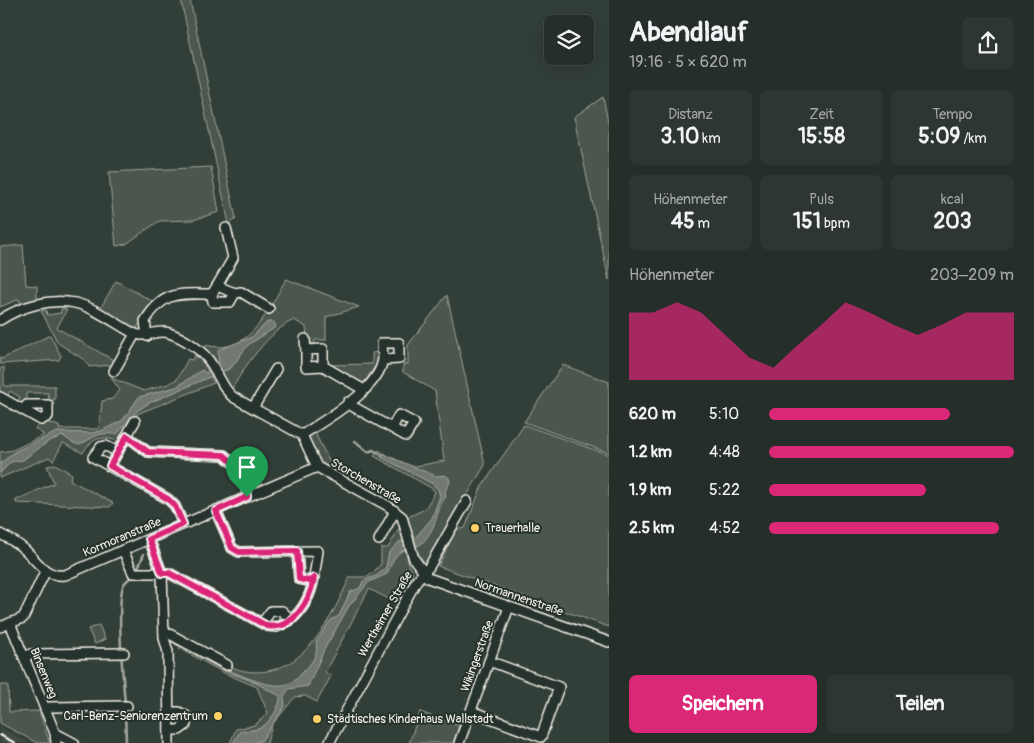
<!DOCTYPE html>
<html lang="de">
<head>
<meta charset="utf-8">
<style>
	body { margin:0; font-family:Pangolin,sans-serif; background:#2e3632; color:#f1f3f6; height:100vh; display:flex; flex-direction:column; font-size:19px; white-space:nowrap }
	* { box-sizing:border-box; margin:0 }
	p { font-size:16px; color:#a4a8a8 }
	.icon { flex:none; width:28px; height:28px; fill:none; stroke:currentColor; stroke-width:2; stroke-linecap:round; stroke-linejoin:round }
	.map { position:relative; flex:1; overflow:hidden }
	.sheet { display:flex; flex-direction:column; background:#262e2a; width:425px }
	.sheet>* { flex:none }
	.buttons { position:absolute; left:544px; top:15px; display:grid; gap:10px }
	.buttons a { display:grid; place-items:center; width:50px; height:50px; border-radius:8px; background:#262e2a; box-shadow:0 5px 20px #0002,0 0 0 1px #424a47; font-size:25px }
	.pin { position:absolute; display:grid; place-items:center; width:42px; height:42px; color:#fff; margin:-51px -21px; border-radius:50% 50% 50% 0; rotate:-45deg; box-shadow:0 0 5px #0007 }
	.pin .icon { rotate:45deg }
	.round { display:grid; place-items:center; flex:none; width:52px; height:52px; border-radius:8px; background:#2e3632 }
	.overview { display:flex; align-items:center; justify-content:space-between; height:85px; padding:0 20px }
	h1 { font-size:28px; font-weight:700; line-height:38px }
	.metrics { display:grid; grid-template-columns:repeat(3,1fr); gap:8px; height:85px; padding:5px 20px }
	.metrics div { display:grid; align-content:center; border-radius:8px; background:#2e3632; text-align:center }
	.metrics b { font-size:21px; font-weight:700 }
	.metrics small { font-size:14px; font-weight:400 }
	.metrics p { font-size:14px }
	.chart { height:140px; padding:10px 20px }
	.chart p { display:flex; justify-content:space-between }
	.chart svg { width:100%; height:90px; margin-top:5px; fill:#db2777; opacity:.7 }
	.cta { display:flex; gap:10px; margin-top:auto; padding:10px 20px }
	.cta a { flex:1; height:58px; border-radius:8px; background:#db2777; color:#fff; font-size:20px; font-weight:700; line-height:58px; text-align:center }
	.cta a+a { background:#2e3632; color:#f1f3f6 }
	ul { padding:0 20px; list-style:none; font-size:16px }
	li { display:grid; grid-template-columns:80px 60px 1fr; align-items:center; height:38px }
	li i { height:12px; border-radius:6px; background:#db2777 }
	main { display:flex; flex:1; min-height:0 }
	.map>svg:first-child { display:block }
	.built { fill:#404b44 }
	.green { fill:#4c564f; stroke:#a0a49c }
	.water { fill:#727972; stroke:#a6a9a1 }
	.lines { fill:none; stroke-linecap:round; stroke-linejoin:round }
	.stream { stroke:#a6a9a1; stroke-width:2.5 }
	.minor-casing { stroke:#f4f1e8; stroke-width:12 }
	.minor { stroke:#26332d; stroke-width:9 }
	.rail { stroke:#f4f1e8; stroke-width:2.5 }
	.route-casing { stroke:#fff; stroke-width:10 }
	.route { stroke:#db2777; stroke-width:6 }
	.poi-dot { fill:#ffd166; stroke:#26332d; stroke-width:2 }
	.labels { text-anchor:middle; stroke-width:4; stroke-linejoin:round; paint-order:stroke }
	.street-label { font-size:12px; fill:#f4f1e8; stroke:#26332d }
	.poi-label { font-size:12px; fill:#f4f1e8; stroke:#26332d; text-anchor:start }
</style>
</head>
<body>
<main>
<div class="map">
<svg width="609" height="743" viewBox="0 0 609 743">
	<rect width="100%" height="100%" fill="#323e38"/>
	<filter id="ink" filterUnits="userSpaceOnUse"><feTurbulence type="fractalNoise" baseFrequency=".02" numOctaves="2"/><feDisplacementMap in="SourceGraphic" scale="10" xChannelSelector="R" yChannelSelector="G"/><feConvolveMatrix kernelMatrix="1 2 1 2 8 2 1 2 1" color-interpolation-filters="sRGB"/></filter>
	<g filter="url(#ink)">
		<path class="built" d="M0,727L29,743H0Z"/>
		<g class="green">
			<path d="M181,0H190L236,219L229,224Z"/>
			<path d="M603,97L609,127V280L574,117Z"/>
			<path d="M211,167L219,212L193,220L159,221L126,244L116,246L109,172Z"/>
			<path d="M23,245L26,285L37,286V299L21,304L19,299L0,307V247Z"/>
			<path d="M286,279L359,307L326,317V340H315L314,347H308L306,327L294,320C270,330 244,367 232,389L216,361L205,348L206,345C249,357 269,309 286,279Z"/>
			<path d="M116,281L152,301L136,330L100,309Z"/>
			<path d="M447,295L485,465L426,565L416,550L408,517L425,509L435,492L433,489L374,456L378,450L410,467L444,461L435,391L403,372V364H408V345Z"/>
			<path d="M61,309H67L57,328L115,361L111,365L89,367L86,361L58,343L41,311L46,310L47,315L61,313Z"/>
			<path d="M50,335L61,356L59,360L0,364V357L2,359Z"/>
			<path d="M378,352V362L364,383H360L327,365L372,364V353Z"/>
			<path d="M195,355L204,364L214,383L137,414L119,442C103,435 92,437 83,453L63,443L53,461L49,457L0,478V452L13,450L44,435L35,429L42,421L59,426V429H99L102,401L112,399L120,390L111,378L144,391L168,384L177,379L188,359L192,360Z"/>
			<path d="M563,365L609,382V453L524,422Z"/>
			<path d="M4,367V386H55V400H49L48,393H26V400L20,404L17,402L20,397L10,391L7,397L0,393V369Z"/>
			<path d="M524,425L609,455V627L438,566L456,530L465,528L481,488Z"/>
			<path d="M315,432L317,437L333,469L320,462L308,436Z"/>
			<path d="M55,464L72,474L70,480L113,503L110,507L16,503V500L54,483L47,466Z"/>
			<path d="M400,527L409,565L413,573L397,603L369,589L325,672L331,676L317,702L305,696L295,697L272,725L267,743H230L236,729L255,725L268,713L257,687L224,673L179,648L181,644C196,650 231,669 245,671C302,680 330,621 350,577H368L381,564V548H388Z"/>
			<path d="M99,625L105,639L95,644L88,629Z"/>
			<path d="M0,685H8L9,712L39,711L49,741L48,743H37L0,723Z"/>
			<path d="M420,712L459,726L453,743H409Z"/>
		</g>
		<g class="water">
			<path d="M267,322H274L276,327L248,345L231,368L149,403L137,411L117,434C110,434 102,433 96,436C78,444 82,450 63,436L49,441L23,460L11,462L0,473V464L14,452L57,432L92,433L101,431L123,420L139,397L176,387L202,370L206,373L219,366L218,350L252,337Z"/>
			<path d="M383,454L436,476L445,475L449,478L450,482L445,491L446,496C434,514 439,525 422,543C417,548 410,547 404,550C394,554 391,565 387,574L369,582L349,606L325,648L308,686L289,689L284,696L285,706L262,740L253,743H233L240,731C245,730 254,731 260,728C270,723 281,706 280,696L252,681L222,670L178,645C202,655 263,693 288,684C296,681 301,674 306,669C314,660 318,654 316,642L331,620L339,616L350,592L360,588L363,581L378,575L386,567L389,552L399,542L415,538L432,518L440,496L438,489L431,483L381,457Z"/>
		</g>
		<g class="lines">
			<g class="stream">
				<path d="M355,441L368,452L373,450L382,455"/>
				<path d="M137,570L144,554"/>
				<path d="M169,639L178,645"/>
				<path d="M125,704C123,679 116,607 123,586C125,581 130,578 134,575"/>
				<path d="M125,708L126,743"/>
			</g>
			<defs>
				<g id="minor">
					<path d="M217,286L235,293L230,302H213L212,294Z"/>
					<path d="M217,286L233,258L226,228"/>
					<path d="M235,293L241,292L269,309"/>
					<path d="M0,320C21,306 51,298 75,303C96,308 116,324 135,334C147,338 157,329 169,333C184,338 204,351 212,365C220,377 222,388 233,397L302,435L317,467L388,506L402,517L414,559L428,578L609,642"/>
					<path d="M147,336L145,321C164,290 179,294 212,294"/>
					<path d="M305,339L306,350"/>
					<path d="M323,366V349L306,350V367L323,366L364,390"/>
					<path d="M114,371L135,334"/>
					<path d="M0,397L41,420L48,416V405H27L23,409"/>
					<path d="M348,402L352,406L406,436L414,423L399,415L392,428"/>
					<path d="M253,408L276,369"/>
					<path d="M302,435C326,419 379,390 383,359C383,354 382,348 382,343H399V359L383,360"/>
					<path d="M127,436L148,452L224,455L234,464H245L247,497"/>
					<path d="M118,452L106,446L101,447L93,457L168,499L175,506L183,524"/>
					<path d="M110,466L135,421"/>
					<path d="M216,511L232,548L239,552L318,551L314,578L309,581L299,579L297,551"/>
					<path d="M0,534C8,538 17,543 24,549C38,561 44,577 65,575L317,467"/>
					<path d="M149,539L162,573L164,638L168,652L169,743"/>
					<path d="M379,540L395,511"/>
					<path d="M123,550L133,573H169L267,626L277,627L291,620L282,611H271L262,623"/>
					<path d="M291,620C303,610 311,594 314,578"/>
					<path d="M10,623L55,733L56,743"/>
					<path d="M0,627L23,618L45,572"/>
					<path d="M164,631L227,665"/>
					<path d="M24,657L31,654L124,653"/>
					<path d="M45,709L50,707L127,706"/>
					<path d="M471,711L541,737L559,687L489,661"/>
					<path d="M169,712H179L186,716V725L179,730H169"/>
					<path d="M55,733L74,743"/>
					<path d="M329,743L402,607L417,580L429,567L467,501"/>
					<path d="M459,743L509,607"/>
				</g>
			</defs>
			<use href="#minor" class="minor-casing"/>
			<use href="#minor" class="minor"/>
			<path class="rail" d="M0,735L15,743"/>
		</g>
	</g>
	<g class="lines" filter="url(#ink)">
		<defs>
			<path id="route" d="M127,436L148,452L224,455L234,464H245L247,497L216,511L232,548L239,552L297,551L299,579L309,581L314,578C310,600 294,631 267,626L169,573H162L149,539L183,524L175,506L168,499L110,466Z"/>
		</defs>
		<use href="#route" class="route-casing"/>
		<use href="#route" class="route"/>
	</g>
	<g class="poi-dot">
		<circle cx="475" cy="528" r="5"/>
		<circle cx="218" cy="716" r="5"/>
		<circle cx="317" cy="719" r="5"/>
	</g>
	<g class="labels">
		<g class="street-label">
			<text transform="translate(366 481) rotate(30)" y="4">Storchenstraße</text>
			<text transform="translate(122 537) rotate(-23)" y="4">Kormoranstraße</text>
			<text transform="translate(519 597) rotate(19)" y="4">Normannenstraße</text>
			<text transform="translate(385 614) rotate(-60)" y="4">Wertheimer Straße</text>
			<text transform="translate(477 656) rotate(-70)" y="4">Wikingerstraße</text>
			<text transform="translate(44 673) rotate(68)" y="4">Binsenweg</text>
		</g>
		<g class="poi-label">
			<text x="485" y="532">Trauerhalle</text>
			<text x="208" y="720" text-anchor="end">Carl-Benz-Seniorenzentrum</text>
			<text x="327" y="723">Städtisches Kinderhaus Wallstadt</text>
		</g>
	</g>
</svg>
<div class="buttons">
<a><svg class="icon" aria-label="layers" viewBox="0 0 24 24"><path d="M12 4l9 5-9 5-9-5zM3 14l9 5 9-5"/></svg></a>
</div>
<div class="pin" style="left:247px;top:497px;background:#1e9e55"><svg class="icon" aria-label="arrive" viewBox="0 0 24 24"><path d="M6 21V4h12l-3 4 3 4H6"/></svg></div>
</div>
<section class="sheet">
<div class="overview"><div><h1>Abendlauf</h1><p>19:16 · 5 × 620 m</p></div><a class="round"><svg class="icon" aria-label="share" viewBox="0 0 24 24"><path d="M12 15V3M7 8l5-5 5 5M5 13v7h14v-7"/></svg></a></div>
<div class="metrics">
<div><p>Distanz</p><b>3.10<small> km</small></b></div>
<div><p>Zeit</p><b>15:58</b></div>
<div><p>Tempo</p><b>5:09<small> /km</small></b></div>
</div>
<div class="metrics">
<div><p>Höhenmeter</p><b>45<small> m</small></b></div>
<div><p>Puls</p><b>151<small> bpm</small></b></div>
<div><p>kcal</p><b>203</b></div>
</div>
<div class="chart"><p><span>Höhenmeter</span>203–209 m</p>
<svg viewBox="0 0 160 44" preserveAspectRatio="none"><path d="M0 44V11L10 11L20 6L30 11L40 22L50 33L60 38L70 27L80 17L90 6L100 11L110 17L120 22L130 17L140 11L150 11L160 11V44z"/></svg>
</div>
<ul>
<li><b>620 m</b>5:10<i style="width:74%"></i></li>
<li><b>1.2 km</b>4:48<i style="width:100%"></i></li>
<li><b>1.9 km</b>5:22<i style="width:64%"></i></li>
<li><b>2.5 km</b>4:52<i style="width:94%"></i></li>
</ul>
<div class="cta"><a>Speichern</a><a>Teilen</a></div>
</section>
</main>
</body>
</html>
